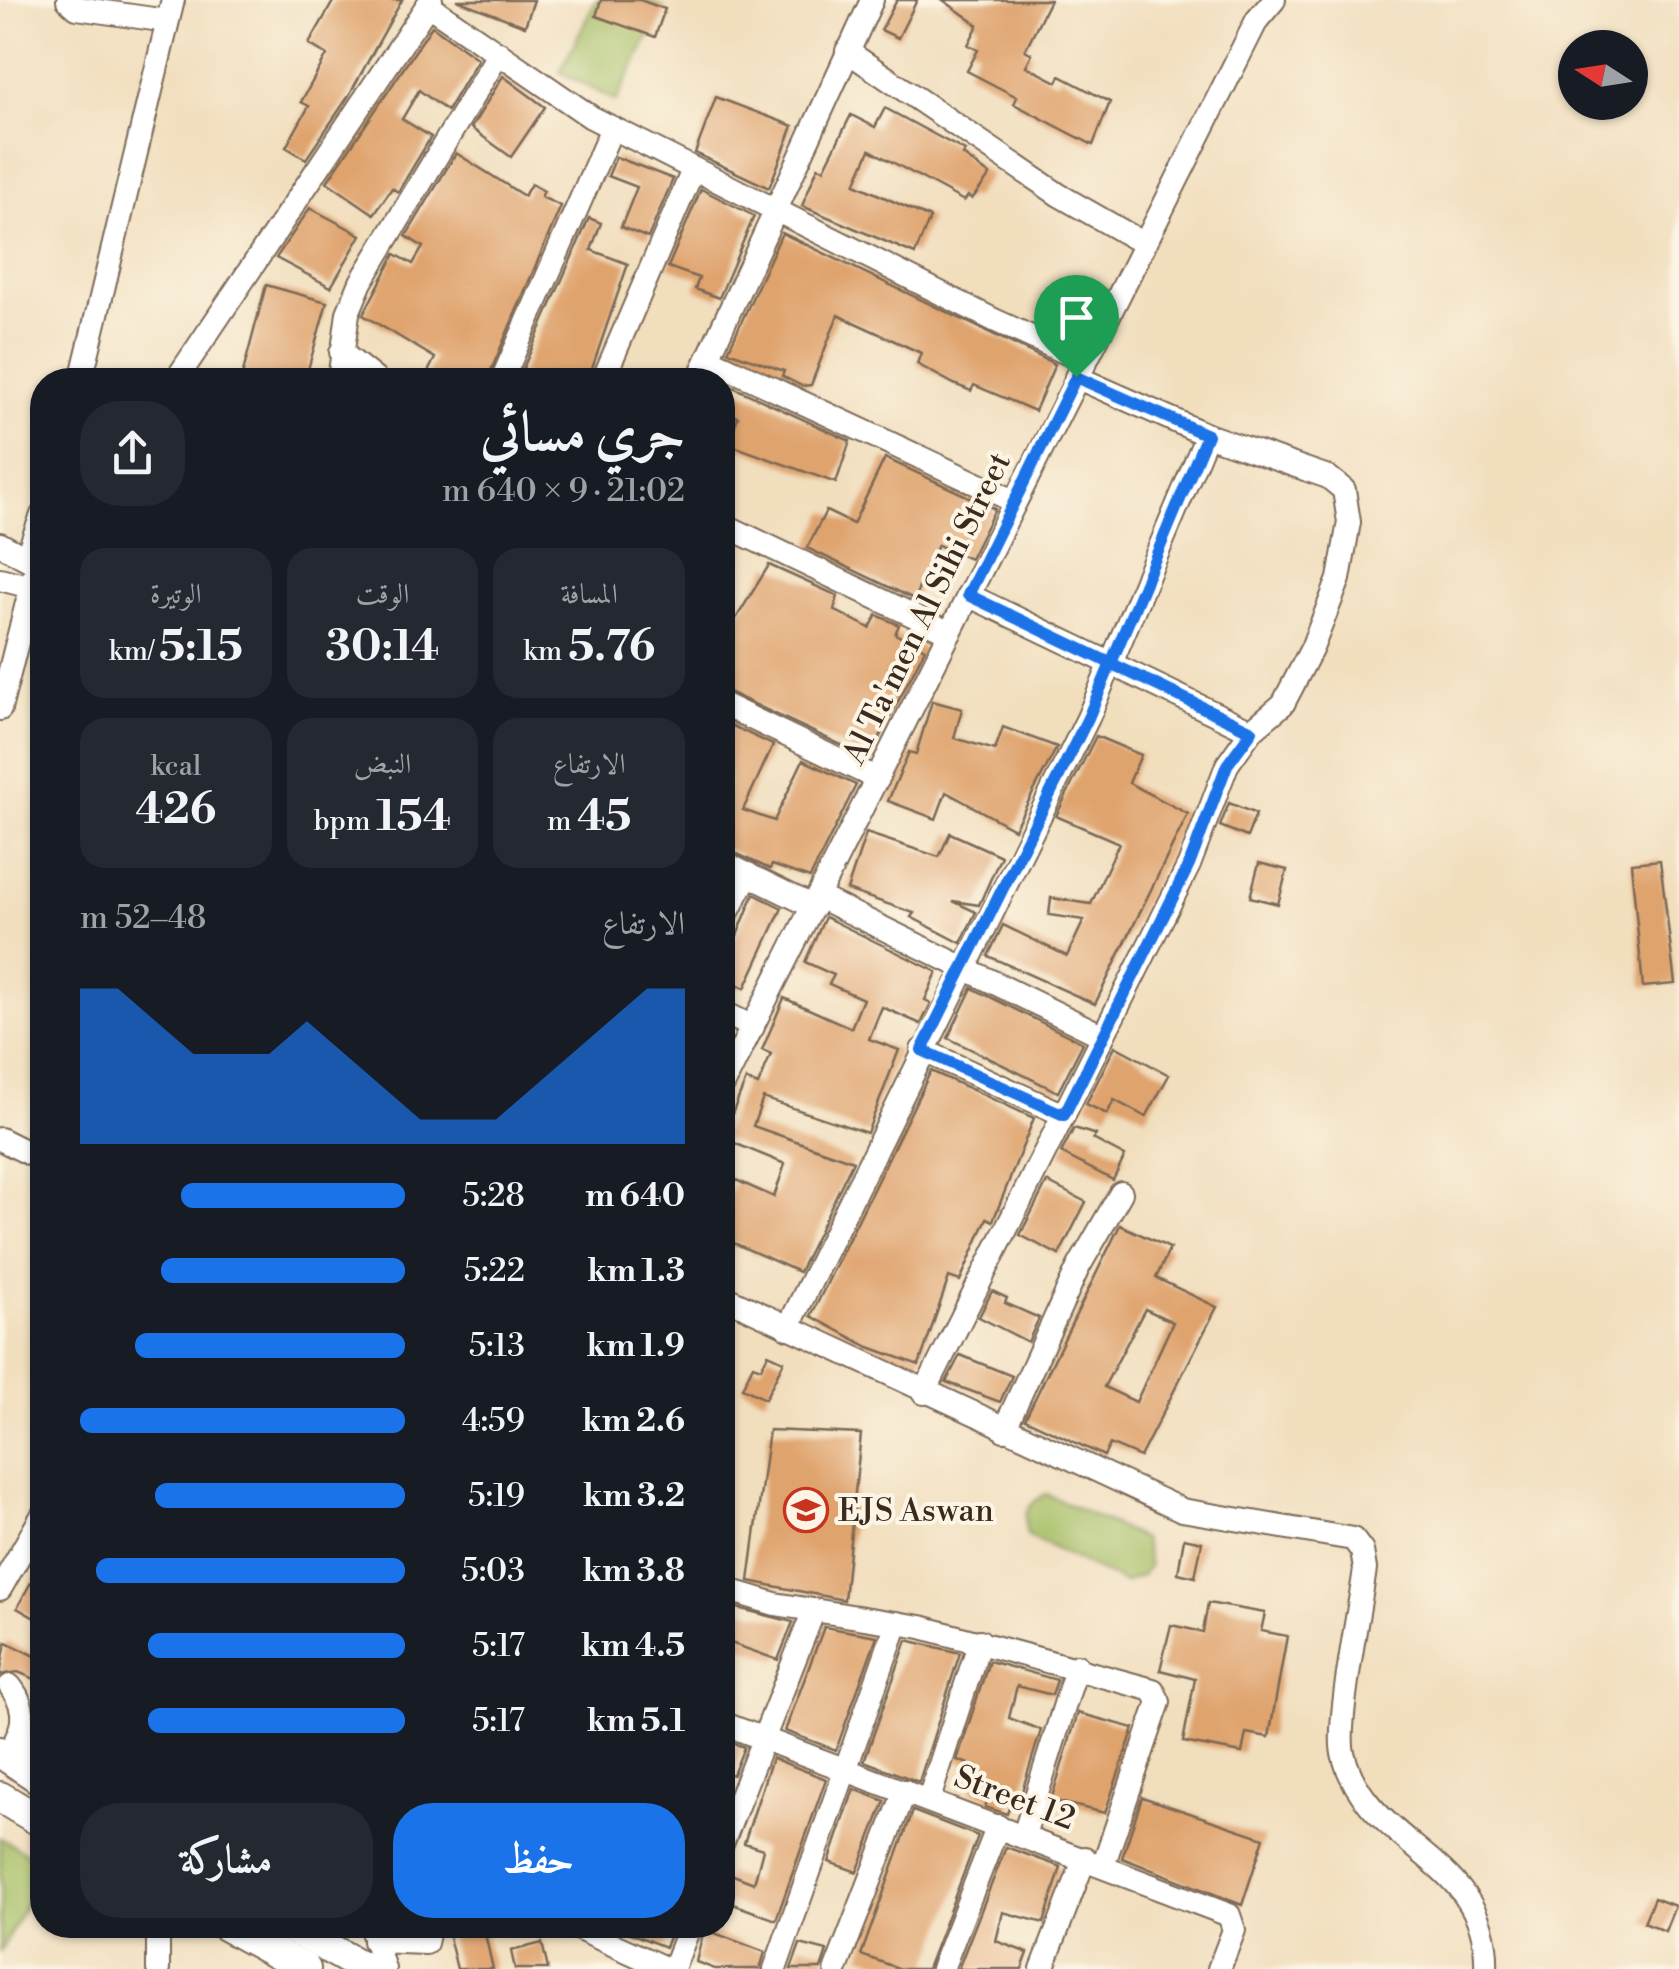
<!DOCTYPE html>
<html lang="ar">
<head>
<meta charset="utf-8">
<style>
	body { margin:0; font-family:"Libre Bodoni",Amiri,serif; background:#242831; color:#f1f3f6; direction:rtl; height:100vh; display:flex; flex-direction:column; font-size:38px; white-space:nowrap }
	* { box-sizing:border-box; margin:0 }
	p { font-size:32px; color:#9ea1a6 }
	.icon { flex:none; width:55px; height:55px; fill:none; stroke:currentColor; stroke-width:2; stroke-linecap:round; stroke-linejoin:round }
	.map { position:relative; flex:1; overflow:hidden; direction:ltr }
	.panel { position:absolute; left:30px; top:368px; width:705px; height:1570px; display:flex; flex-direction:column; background:#171b24; border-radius:40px; box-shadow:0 2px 8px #0004; direction:rtl }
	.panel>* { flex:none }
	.needle { width:65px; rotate:282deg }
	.fabs { position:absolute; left:1558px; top:30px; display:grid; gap:20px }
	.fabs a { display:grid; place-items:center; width:90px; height:90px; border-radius:50%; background:#171b24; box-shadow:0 2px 8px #0004; font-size:50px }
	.pin { position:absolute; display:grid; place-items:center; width:85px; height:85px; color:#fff; margin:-102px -42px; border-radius:50% 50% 50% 0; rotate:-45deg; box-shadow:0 0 10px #0007 }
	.pin .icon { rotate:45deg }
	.round { display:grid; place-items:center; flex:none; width:105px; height:105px; border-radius:40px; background:#242831 }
	.summary { display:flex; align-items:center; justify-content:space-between; height:170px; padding:0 50px }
	h1 { font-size:55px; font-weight:700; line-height:75px }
	.stats { display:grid; grid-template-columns:repeat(3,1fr); gap:15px; height:170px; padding:10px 50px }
	.stats div { display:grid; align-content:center; border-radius:25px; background:#242831; text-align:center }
	.stats b { font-size:42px; font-weight:700 }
	.stats small { font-size:28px; font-weight:400 }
	.stats p { font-size:28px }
	.chart { height:280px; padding:20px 50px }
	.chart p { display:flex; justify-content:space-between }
	.chart svg { width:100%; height:180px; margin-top:10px; fill:#1a73e8; opacity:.7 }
	.primary-button { display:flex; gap:20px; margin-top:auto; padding:20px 50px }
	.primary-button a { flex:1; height:115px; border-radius:40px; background:#1a73e8; color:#fff; font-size:40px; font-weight:700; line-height:115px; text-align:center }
	.primary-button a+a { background:#242831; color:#f1f3f6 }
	ul { padding:0 50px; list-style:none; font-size:32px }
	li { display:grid; grid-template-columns:160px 120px 1fr; align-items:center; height:75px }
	li i { height:25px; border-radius:12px; background:#1a73e8 }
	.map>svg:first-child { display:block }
	.green { fill:#a4be64; stroke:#707441; stroke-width:2.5 }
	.building { fill:#dfa36d; fill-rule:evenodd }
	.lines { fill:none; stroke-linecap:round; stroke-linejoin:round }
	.minor-casing { stroke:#7b6956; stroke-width:26 }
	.major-casing { stroke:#7b6956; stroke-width:34 }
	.minor { stroke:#fff; stroke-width:22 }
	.major { stroke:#fff; stroke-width:30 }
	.route-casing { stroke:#fff; stroke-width:20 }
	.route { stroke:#1a73e8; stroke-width:12 }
	.labels { text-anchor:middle; stroke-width:8; stroke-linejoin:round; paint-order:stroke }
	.street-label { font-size:32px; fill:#3b2a1e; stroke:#fcf5e5 }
	.poi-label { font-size:32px; fill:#3b2a1e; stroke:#fcf5e5; text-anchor:start }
</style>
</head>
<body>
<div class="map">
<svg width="1679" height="1969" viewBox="0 0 1679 1969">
	<rect width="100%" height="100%" fill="#fcf5e5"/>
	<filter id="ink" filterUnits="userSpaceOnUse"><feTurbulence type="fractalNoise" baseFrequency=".01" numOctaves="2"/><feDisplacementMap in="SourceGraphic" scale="20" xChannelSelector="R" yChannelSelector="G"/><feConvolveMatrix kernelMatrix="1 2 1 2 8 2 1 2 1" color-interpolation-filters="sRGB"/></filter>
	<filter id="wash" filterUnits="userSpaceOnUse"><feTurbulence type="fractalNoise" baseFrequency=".0048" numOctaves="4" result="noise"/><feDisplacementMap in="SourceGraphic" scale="40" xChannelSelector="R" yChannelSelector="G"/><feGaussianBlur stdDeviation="2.25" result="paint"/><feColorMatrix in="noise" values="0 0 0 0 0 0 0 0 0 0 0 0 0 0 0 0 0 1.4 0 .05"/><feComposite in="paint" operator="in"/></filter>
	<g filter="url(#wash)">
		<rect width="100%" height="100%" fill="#f1debd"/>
		<g class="green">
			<path d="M596,0H648L663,8L616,101L560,72Z"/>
			<path d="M1046,1494L1143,1539L1149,1565L1142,1575L1124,1583L1027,1535C1022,1514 1027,1504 1046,1494Z"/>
			<path d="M0,1838L42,1862V1872L0,1953Z"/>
		</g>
		<g id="blocks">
			<g class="building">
				<path d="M334,0H402L348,97L306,159L286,147L309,106L301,102L327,55L309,44Z"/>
				<path d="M457,0H534L525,26Z"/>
				<path d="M601,0H640L665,9L655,37L596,16Z"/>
				<path d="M897,0H917L898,38L881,30Z"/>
				<path d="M943,0H1050L1025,50L1032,54L1026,66L1057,82L1060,76L1110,102L1093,145L1014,104L1017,97L967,71L978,50L968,45L978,25Z"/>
				<path d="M432,26L478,59L447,111L419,90L402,119L431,137L398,192L392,188L374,214L327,182Z"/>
				<path d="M503,76L545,107L511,157L471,128Z"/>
				<path d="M716,97L793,126L769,188L695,153Z"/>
				<path d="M885,108L965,151L963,155L990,175L972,199L968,196L964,201L870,150L855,184L930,218L915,254L802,206L818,167L824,169L851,115L875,127Z"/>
				<path d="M456,153L524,196L531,184L544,191L541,197L561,206L487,380H424L435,358L363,315L395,254L413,264L423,247L406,236Z"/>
				<path d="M616,157L673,179L648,238L621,227L637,187L608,176Z"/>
				<path d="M701,189L754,216L719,298L695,289L699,278L668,267Z"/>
				<path d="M310,208L361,235L331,287L276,258Z"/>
				<path d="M589,218L601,223L591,250L628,264L588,380H518Z"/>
				<path d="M782,233L1055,364L1035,411L974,385L971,391L954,384L917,364L921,353L838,315L811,385L802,386L782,376L784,371L728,351Z"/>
				<path d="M266,285L327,302L305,380H241Z"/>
				<path d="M722,382L850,441L836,483L728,444L738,417L729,414L722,426Z"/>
				<path d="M885,458L995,509L970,559L938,545L914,599L807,548L826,511L853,524Z"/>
				<path d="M769,565L838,596L834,610L870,628L877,615L899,625L895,634L925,649L869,758L722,689V617L734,622Z"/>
				<path d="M932,701L962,709L954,738L995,750L1003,727L1057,747L1014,829L946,792L936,819L888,801L909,752L916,754Z"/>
				<path d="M722,721L773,745L743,810L774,821L803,760L856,785L810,878L772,865L770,869L722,847V800L730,779L722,775Z"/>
				<path d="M1096,736L1141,755L1129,783L1188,814L1095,1004L988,956L1003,925L1067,956L1084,920L1049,915L1051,898L1091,904L1119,843L1056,816Z"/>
				<path d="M1229,803L1256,814L1247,837L1220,826Z"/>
				<path d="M866,833L939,857L950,833L1001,856L979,905L953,901L976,912L961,943L911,917L914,913L847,890Z"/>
				<path d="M1660,860L1675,984L1643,987L1631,863Z"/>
				<path d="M1259,863L1287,870L1278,904L1250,897Z"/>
				<path d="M754,894L782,908L745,988L738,985L731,1000L722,997V972Z"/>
				<path d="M825,917L937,972L925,1000L931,1003L921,1024L882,1007L869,1039L899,1050L867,1133L763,1098L753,1126L853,1161L799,1272L734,1243L722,1263V1210L736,1180L774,1197L785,1164L722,1138L746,1080L758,1085L771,1054L762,1050L784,998L851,1028L863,999L829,984L834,975L805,962Z"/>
				<path d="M972,988L1083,1043L1058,1092L948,1038Z"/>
				<path d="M1115,1046L1169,1075L1146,1117L1114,1100L1107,1114L1086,1104Z"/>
				<path d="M931,1071L1034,1118L993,1221L987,1218L960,1281L949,1277L919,1365L869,1347L811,1316Z"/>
				<path d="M1074,1128L1096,1135L1093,1139L1125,1156L1113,1180L1061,1153Z"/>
				<path d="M1047,1182L1086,1202L1059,1255L1020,1235Z"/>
				<path d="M1120,1225L1170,1248L1156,1278L1217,1307L1140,1457L1110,1444L1104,1456L1025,1419ZM1145,1309L1173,1322L1136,1402L1104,1387Z"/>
				<path d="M992,1291L1007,1298L1005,1303L1039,1318L1028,1342L979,1317Z"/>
				<path d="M768,1354L784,1361L765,1399L742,1388L753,1365L761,1368Z"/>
				<path d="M960,1355L1012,1376L1000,1402L946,1382Z"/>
				<path d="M769,1430L861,1434L844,1600L749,1581Z"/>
				<path d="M1184,1538L1202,1542L1195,1577L1178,1573Z"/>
				<path d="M42,1562V1622L17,1608Z"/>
				<path d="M1208,1603L1265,1613L1261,1631L1287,1636L1269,1737L1246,1733L1242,1753L1183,1742L1195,1679L1160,1670L1171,1625L1203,1632Z"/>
				<path d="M733,1607L793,1622L778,1660L725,1641Z"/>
				<path d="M824,1627L877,1636L836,1750L785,1731Z"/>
				<path d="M907,1640L960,1653L919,1782L864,1761Z"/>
				<path d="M6,1642L42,1659L37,1680L18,1672L0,1675Z"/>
				<path d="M989,1661L1057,1680L1052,1695L1017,1686L1009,1718L1041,1730L1019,1801L1012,1799L1007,1814L985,1807L989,1796L972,1791L980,1768L957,1760Z"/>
				<path d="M1078,1713L1134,1728L1105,1813L1051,1800Z"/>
				<path d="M722,1739L744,1747L733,1775L722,1771Z"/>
				<path d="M772,1758L826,1779L776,1920L722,1900L728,1873L754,1883L763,1849L744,1843Z"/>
				<path d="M854,1789L885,1801L857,1872L829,1862Z"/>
				<path d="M1142,1797L1264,1838L1242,1905L1122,1858Z"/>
				<path d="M913,1811L978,1836L927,1969H901L861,1955Z"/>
				<path d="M1006,1847L1061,1867L1044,1923L1003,1912L996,1941L1028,1953L1022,1969H958Z"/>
				<path d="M1654,1898L1675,1906L1665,1931L1644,1922Z"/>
				<path d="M446,1925H483L493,1969H457Z"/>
				<path d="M609,1925H674L665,1947Z"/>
				<path d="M704,1929L765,1952L760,1969H715L696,1962Z"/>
				<path d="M542,1943L548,1969H515L511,1951Z"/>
				<path d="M800,1944L827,1951L821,1969H791Z"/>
			</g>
		</g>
	</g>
	<g filter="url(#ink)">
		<use href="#blocks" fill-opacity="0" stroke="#7b6956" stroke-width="2.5"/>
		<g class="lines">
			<defs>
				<g id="minor">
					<path d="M68,0L77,8L167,21"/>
					<path d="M428,5L591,117L994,320L1084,361"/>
					<path d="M847,51L1059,195L1143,243"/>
					<path d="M341,352L376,380"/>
					<path d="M709,359L1014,501"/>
					<path d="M81,380L173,0"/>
					<path d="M176,380L431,0"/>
					<path d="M339,380L348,313L361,282L499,53"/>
					<path d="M502,380L612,128"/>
					<path d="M603,380L693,170"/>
					<path d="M698,380L872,0"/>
					<path d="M722,524L950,633"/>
					<path d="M0,544L42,567"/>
					<path d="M26,558L42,515"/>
					<path d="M0,579L31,587"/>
					<path d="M968,595L1251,731"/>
					<path d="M722,704L878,779"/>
					<path d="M0,709L37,564"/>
					<path d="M722,862L814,907"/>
					<path d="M819,897L1103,1036"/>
					<path d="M722,923L748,874"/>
					<path d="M722,1012L753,1027"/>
					<path d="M922,1050L1064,1115"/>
					<path d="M722,1087L1257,20L1274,0"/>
					<path d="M0,1139L42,1160"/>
					<path d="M722,1296L1182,1510L1353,1539L1362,1551L1365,1569C1360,1607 1336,1723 1343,1753C1365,1848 1491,1858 1486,1969"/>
					<path d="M788,1328L1088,718L1207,435"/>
					<path d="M924,1393L1189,865L1227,765L1251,731L1283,704L1312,648L1339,579L1349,522L1344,490L1328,477L1207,435L1076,377"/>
					<path d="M1004,1430L1078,1268L1121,1193"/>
					<path d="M722,1588L775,1604L921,1627L1153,1690L1159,1702L1103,1866"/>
					<path d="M0,1589L42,1516"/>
					<path d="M722,1723L1229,1915L1234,1930L1219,1969"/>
					<path d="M7,1757C22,1730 31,1712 10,1686"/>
					<path d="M23,1767L42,1731"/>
					<path d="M929,1799L980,1641"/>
					<path d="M1024,1835L1077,1666"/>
					<path d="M722,1844L814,1610"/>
					<path d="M370,1925L384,1969"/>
					<path d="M570,1925L667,1969"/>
					<path d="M374,1941L426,1943L430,1925"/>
					<path d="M158,1969V1925"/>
					<path d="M673,1969L690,1925"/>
					<path d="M775,1969L897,1623"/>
					<path d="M836,1969L905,1791"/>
					<path d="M942,1969L998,1826"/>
					<path d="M1042,1969L1085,1858"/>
				</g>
				<g id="major">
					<path d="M0,1752L42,1780"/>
					<path d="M0,1797L42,1822"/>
					<path d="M225,1925L305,1969"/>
					<path d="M287,1925L366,1969"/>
				</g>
			</defs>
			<use href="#minor" class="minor-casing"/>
			<use href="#major" class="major-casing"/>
			<use href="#minor" class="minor"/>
			<use href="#major" class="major"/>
		</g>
	</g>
	<g class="lines" filter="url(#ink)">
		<defs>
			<path id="route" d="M1076,377L968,595L1252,731L1227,765L1189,865L1064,1115L922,1050L1088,718L1207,435L1076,377"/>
		</defs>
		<use href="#route" class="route-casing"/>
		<use href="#route" class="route"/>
	</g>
	<defs>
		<symbol id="school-ring" viewBox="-11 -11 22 22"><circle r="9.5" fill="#fcf5e5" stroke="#c8321e" stroke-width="1.5"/><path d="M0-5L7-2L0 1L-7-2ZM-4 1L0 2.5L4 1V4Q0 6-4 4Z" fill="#c8321e"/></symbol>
	</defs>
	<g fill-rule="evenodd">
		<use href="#school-ring" x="781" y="1485" width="50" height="50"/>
	</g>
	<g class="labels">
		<g class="street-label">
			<text transform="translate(926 608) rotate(-64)" y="11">Al Ta'men Al Sihi Street</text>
			<text transform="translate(1015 1797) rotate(21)" y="11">Street 12</text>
		</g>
		<g class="poi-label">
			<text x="838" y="1521">EJS Aswan</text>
		</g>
	</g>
</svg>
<div class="fabs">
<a><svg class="needle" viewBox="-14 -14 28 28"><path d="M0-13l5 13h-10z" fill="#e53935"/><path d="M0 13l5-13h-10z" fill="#9ea1a6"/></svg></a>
</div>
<div class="pin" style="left:1076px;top:377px;background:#1e9e55"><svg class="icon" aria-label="arrive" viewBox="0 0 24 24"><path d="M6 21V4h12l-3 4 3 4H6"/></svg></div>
<section class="panel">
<div class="summary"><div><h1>جري مسائي</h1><p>21:02 · 9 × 640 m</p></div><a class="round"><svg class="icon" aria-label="share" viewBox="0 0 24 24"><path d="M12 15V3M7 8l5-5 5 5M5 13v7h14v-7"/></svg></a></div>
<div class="stats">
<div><p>المسافة</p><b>5.76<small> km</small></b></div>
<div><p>الوقت</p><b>30:14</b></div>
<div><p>الوتيرة</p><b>5:15<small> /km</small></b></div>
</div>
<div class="stats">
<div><p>الارتفاع</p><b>45<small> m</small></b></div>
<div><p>النبض</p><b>154<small> bpm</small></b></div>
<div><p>kcal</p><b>426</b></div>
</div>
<div class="chart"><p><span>الارتفاع</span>48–52 m</p>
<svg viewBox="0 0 160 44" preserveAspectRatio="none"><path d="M0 44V6L10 6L20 14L30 22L40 22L50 22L60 14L70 22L80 30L90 38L100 38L110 38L120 30L130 22L140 14L150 6L160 6V44z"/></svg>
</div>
<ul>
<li><b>640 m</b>5:28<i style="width:69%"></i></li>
<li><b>1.3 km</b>5:22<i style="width:75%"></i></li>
<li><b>1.9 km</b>5:13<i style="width:83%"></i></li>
<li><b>2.6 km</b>4:59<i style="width:100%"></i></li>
<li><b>3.2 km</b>5:19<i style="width:77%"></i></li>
<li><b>3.8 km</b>5:03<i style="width:95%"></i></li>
<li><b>4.5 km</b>5:17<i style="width:79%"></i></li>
<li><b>5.1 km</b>5:17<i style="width:79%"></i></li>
</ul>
<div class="primary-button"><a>حفظ</a><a>مشاركة</a></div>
</section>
</div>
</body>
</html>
